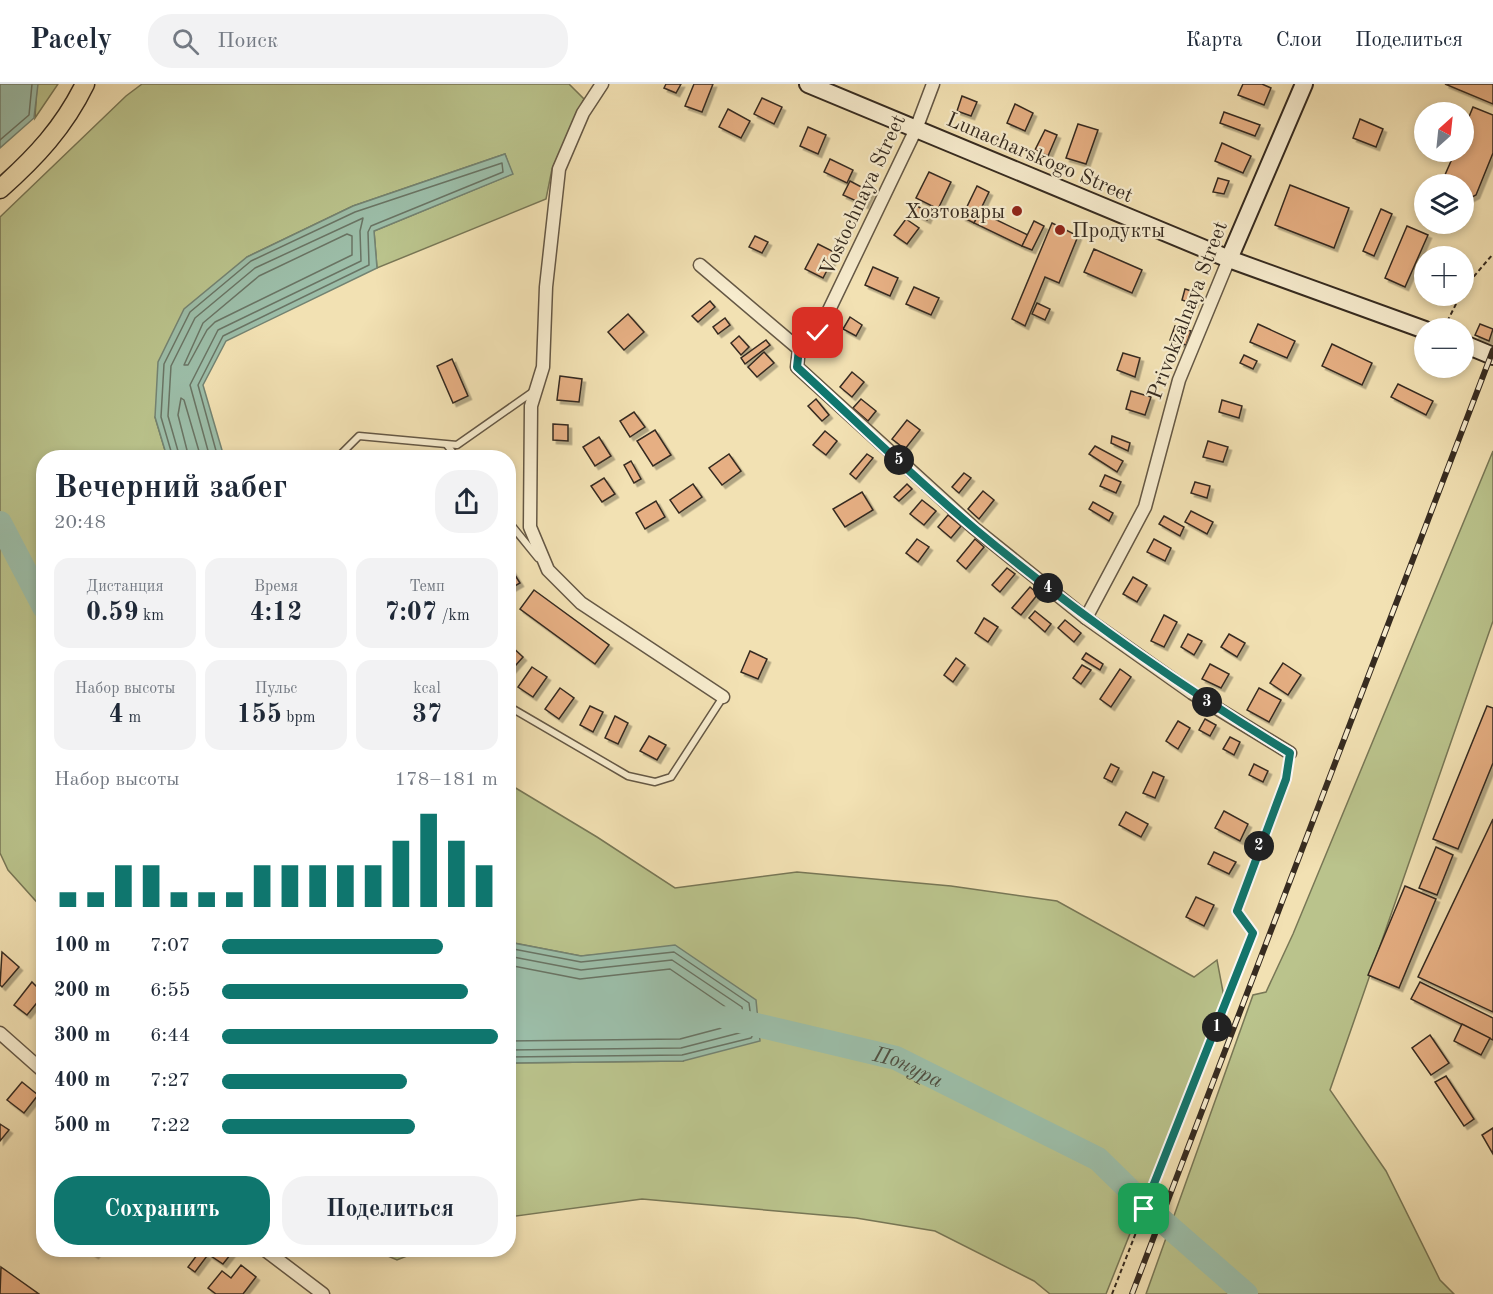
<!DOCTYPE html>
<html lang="ru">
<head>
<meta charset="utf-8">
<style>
	body { margin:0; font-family:"Old Standard TT",serif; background:#f2f2f3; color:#1f2937; height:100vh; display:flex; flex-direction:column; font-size:22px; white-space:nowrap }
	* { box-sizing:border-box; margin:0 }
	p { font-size:20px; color:#747a83 }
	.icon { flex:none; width:33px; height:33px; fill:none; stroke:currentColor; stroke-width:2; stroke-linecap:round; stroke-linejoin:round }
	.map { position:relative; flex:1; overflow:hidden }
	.drawer { position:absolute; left:36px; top:366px; width:480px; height:807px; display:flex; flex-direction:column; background:#fff; border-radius:24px; box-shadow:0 3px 9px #0003 }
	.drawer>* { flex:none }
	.needle { width:39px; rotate:27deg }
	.controls { position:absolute; left:1414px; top:18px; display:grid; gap:12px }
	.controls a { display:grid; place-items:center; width:60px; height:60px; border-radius:50%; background:#fff; box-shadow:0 3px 9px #0003; font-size:30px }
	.pin { position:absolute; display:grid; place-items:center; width:51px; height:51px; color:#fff; margin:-26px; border-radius:12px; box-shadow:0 3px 9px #0006 }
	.km { position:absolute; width:30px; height:30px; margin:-15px; border-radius:50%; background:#222; color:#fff; font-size:16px; line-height:30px; text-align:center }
	.round { display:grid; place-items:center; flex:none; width:63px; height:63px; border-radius:24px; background:#f2f2f3 }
	.head { display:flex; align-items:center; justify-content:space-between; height:102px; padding:0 18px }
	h1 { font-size:33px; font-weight:800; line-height:45px }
	.figures { display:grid; grid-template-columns:repeat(3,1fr); gap:9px; height:102px; padding:6px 18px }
	.figures div { display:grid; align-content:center; border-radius:15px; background:#f2f2f3; text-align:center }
	.figures b { font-size:26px; font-weight:800 }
	.figures small { font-size:16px; font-weight:400 }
	.figures p { font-size:16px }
	.chart { height:168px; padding:12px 18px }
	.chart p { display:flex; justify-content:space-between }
	.chart svg { width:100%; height:108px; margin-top:6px; stroke:#0f766e; stroke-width:6 }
	.action { display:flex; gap:12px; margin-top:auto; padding:12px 18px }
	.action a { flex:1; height:69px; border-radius:24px; background:#0f766e; color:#fff; font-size:24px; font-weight:800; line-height:69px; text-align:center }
	.action a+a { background:#f2f2f3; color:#1f2937 }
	ul { padding:0 18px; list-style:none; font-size:20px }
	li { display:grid; grid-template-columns:96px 72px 1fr; align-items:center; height:45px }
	li i { height:15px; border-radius:8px; background:#0f766e }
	header { display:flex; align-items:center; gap:36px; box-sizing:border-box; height:84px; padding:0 30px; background:#fff; border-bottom:2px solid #e0e1e3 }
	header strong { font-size:28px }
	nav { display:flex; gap:33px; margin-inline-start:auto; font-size:21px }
	.search { width:420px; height:54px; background:#f2f2f3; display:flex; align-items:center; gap:15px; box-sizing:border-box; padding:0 21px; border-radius:24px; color:#747a83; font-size:22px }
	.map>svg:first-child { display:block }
	.green { fill:#bac38c; stroke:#787756; stroke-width:1.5 }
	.water { fill:#9cbea9; stroke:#738372; stroke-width:1.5 }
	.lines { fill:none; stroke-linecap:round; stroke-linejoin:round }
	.shore { stroke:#697464; stroke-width:1.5 }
	.river { stroke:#9cbea9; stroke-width:24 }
	.building { fill:#e6af83; stroke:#362b20; stroke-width:1.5; filter:url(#shadow) }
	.lane-casing { stroke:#655845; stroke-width:9 }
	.street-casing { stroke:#655845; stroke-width:15 }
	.secondary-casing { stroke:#362b20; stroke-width:20 }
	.primary-casing { stroke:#362b20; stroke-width:21 }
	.path { stroke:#362b20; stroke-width:2; stroke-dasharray:4.5 3; stroke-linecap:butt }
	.lane { stroke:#f7ecce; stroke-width:6 }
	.street { stroke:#f7ecce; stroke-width:12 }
	.secondary { stroke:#f7ecce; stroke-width:16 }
	.primary { stroke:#f2e1b3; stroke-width:18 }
	.rail-casing { stroke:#362b20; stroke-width:6 }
	.rail { stroke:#f7ecce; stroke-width:4; stroke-dasharray:11; stroke-linecap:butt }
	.route-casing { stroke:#fff; stroke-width:12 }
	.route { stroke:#0f766e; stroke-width:8 }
	.poi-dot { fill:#8f2418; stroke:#f7ecce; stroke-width:2 }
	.labels { text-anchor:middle; stroke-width:4.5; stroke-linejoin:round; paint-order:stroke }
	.street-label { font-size:21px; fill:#362b20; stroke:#f7ecce }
	.poi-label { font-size:21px; fill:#362b20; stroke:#f7ecce; text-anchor:end }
	.water-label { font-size:22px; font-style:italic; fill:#505042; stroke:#f7ecce }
</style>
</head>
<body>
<header>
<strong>Pacely</strong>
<div class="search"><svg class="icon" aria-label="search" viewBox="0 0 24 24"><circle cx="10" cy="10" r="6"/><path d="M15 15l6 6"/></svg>Поиск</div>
<nav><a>Карта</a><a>Слои</a><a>Поделиться</a></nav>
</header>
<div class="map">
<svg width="1493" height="1210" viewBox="0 0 1493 1210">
	<defs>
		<filter id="shadow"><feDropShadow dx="3.5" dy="3.5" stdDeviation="0" flood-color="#0004"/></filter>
	</defs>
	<rect width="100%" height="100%" fill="#f2e1b3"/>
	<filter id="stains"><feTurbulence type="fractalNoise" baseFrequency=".00333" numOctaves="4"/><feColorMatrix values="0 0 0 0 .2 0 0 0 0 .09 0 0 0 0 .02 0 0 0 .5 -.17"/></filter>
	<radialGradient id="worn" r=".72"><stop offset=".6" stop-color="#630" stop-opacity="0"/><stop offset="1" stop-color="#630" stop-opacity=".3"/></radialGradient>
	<g class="green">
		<path d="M37,0H58L35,34Z"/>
		<path d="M142,0H569L584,15L552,85L546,115L377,184L374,147L512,90L505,70L353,122L247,173L155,333L167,373L44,374L43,825L8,786L0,769V133L126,12Z"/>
		<path d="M1493,367V537L1330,1006L1386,1087L1440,1196L1454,1210H1146L1253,911L1266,908L1293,850Z"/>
		<path d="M509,700L597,753L675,804L797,788L951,802L1057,817L1194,893L1217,876L1224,913L1106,1210H1050L1034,1197L935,1147L856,1134L642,1115L509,1133V979L683,977L627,868L581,872L509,858Z"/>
		<path d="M374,1166H422L397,1176Z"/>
	</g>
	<g class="water">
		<path d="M0,0H38L34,34L0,64Z"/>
		<path d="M505,70L513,90L374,147L377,184L226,257L203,301L224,373H167L155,333L158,278L184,225L247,173L353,122Z"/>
		<path d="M508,858L581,872L675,861L756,916L760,957L683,977L509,979Z"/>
	</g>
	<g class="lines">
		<g class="shore">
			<path d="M0,56L29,31L32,0"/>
			<path d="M347,150L352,152V171L215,238L207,246L188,281H184L203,239L259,192Z"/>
			<path d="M173,374L161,333L164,280L190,228L251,177L355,128L502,79L503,88L371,142L368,148L369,181L223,252L198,301L218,374"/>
			<path d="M180,374L168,332L171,282L195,234L255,184L363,134L360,147L361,177L218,246L190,301L210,374"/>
			<path d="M189,374L178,331L181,314L184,316L201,374"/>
			<path d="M508,864L581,878L674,868L749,919L753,951L751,954L682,971L508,973"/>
			<path d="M508,872L581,886L672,876L742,923L745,945L743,948L681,964L508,966"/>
			<path d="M508,881L580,895L670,885L733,928L735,938L733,941L680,955L508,957"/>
		</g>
		<g class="river">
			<path d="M0,439L44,523"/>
			<path id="s1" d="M727,934L896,974L1098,1075L1151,1127L1246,1210"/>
		</g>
	</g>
	<g class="building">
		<path d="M666,0H681L676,9L664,4Z"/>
		<path d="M694,0H713L702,28L685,22Z"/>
		<path d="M1243,0H1262L1271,4L1264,21L1238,11Z"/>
		<path d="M1445,0H1493V20Z"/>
		<path d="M962,12L977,18L971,32L957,27Z"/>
		<path d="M762,14L782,23L774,40L754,30Z"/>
		<path d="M1015,20L1033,29L1025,47L1007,39Z"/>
		<path d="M1473,23L1493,31V69L1476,111L1464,117V100H1441L1455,68H1464V45Z"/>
		<path d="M728,25L750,37L741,54L719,43Z"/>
		<path d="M1224,28L1260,41L1255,52L1220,39Z"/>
		<path d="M1360,35L1383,45L1376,63L1353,54Z"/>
		<path d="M1078,40L1098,46L1086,80L1066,74Z"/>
		<path d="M808,43L826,51L818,70L800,62Z"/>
		<path d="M1045,46L1057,51L1048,72L1035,66Z"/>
		<path d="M1222,59L1251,72L1243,89L1215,77Z"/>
		<path d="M830,75L853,86L847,99L824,88Z"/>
		<path d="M929,88L951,98L938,125L916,114Z"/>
		<path d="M1218,94L1229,97L1224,110L1213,108Z"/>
		<path d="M850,97L871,108L865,121L843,111Z"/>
		<path d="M1290,101L1349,124L1334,164L1275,141Z"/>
		<path d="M977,102L989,108L974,139L962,133Z"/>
		<path d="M915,121L930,129L927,136L911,128Z"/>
		<path d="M1381,125L1392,130L1374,172L1363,167Z"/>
		<path d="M980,128L1028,151L1022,162L974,139Z"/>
		<path d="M906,135L919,144L907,160L894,151Z"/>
		<path d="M1034,137L1044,142L1032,166L1022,162Z"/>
		<path d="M1052,139L1078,152L1059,199L1045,193L1025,242L1012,235Z"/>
		<path d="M1407,142L1428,151L1405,203L1385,194Z"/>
		<path d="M755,152L768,158L762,169L749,163Z"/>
		<path d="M818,160L836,169L823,194L805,185Z"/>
		<path d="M1094,165L1142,186L1132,209L1084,188Z"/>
		<path d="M873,183L898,194L890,212L865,201Z"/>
		<path d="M914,203L939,214L931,231L906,220Z"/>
		<path d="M1185,205L1198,209L1194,220L1182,216Z"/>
		<path d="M710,217L715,223L698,238L692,232Z"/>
		<path d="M1037,219L1050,225L1045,236L1032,230Z"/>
		<path d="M628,230L644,248L624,266L608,248Z"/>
		<path d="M850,233L862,241L856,252L843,245Z"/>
		<path d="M725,234L730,241L718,250L713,243Z"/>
		<path d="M1258,240L1295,257L1287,274L1250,258Z"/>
		<path d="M1480,240L1493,245L1489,257L1475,251Z"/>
		<path d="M1175,242L1191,247L1186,261L1170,256Z"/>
		<path d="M739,252L749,263L741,271L731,259Z"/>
		<path d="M766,256L770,261L745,280L741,274Z"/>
		<path d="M1332,260L1372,279L1362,301L1322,282Z"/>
		<path d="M764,268L774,279L757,293L748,283Z"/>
		<path d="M1123,269L1140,274L1135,293L1117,286Z"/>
		<path d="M1244,271L1257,277L1253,285L1240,279Z"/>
		<path d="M452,275L468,312L453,319L437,282Z"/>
		<path d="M852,288L864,298L852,313L840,303Z"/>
		<path d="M560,292L582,295L579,318L557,316Z"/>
		<path d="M1398,300L1433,317L1426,331L1391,313Z"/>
		<path d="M1131,307L1151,313L1145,331L1126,325Z"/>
		<path d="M816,315L829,331L822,337L808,322Z"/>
		<path d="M861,315L876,327L868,337L853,324Z"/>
		<path d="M1222,316L1242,322L1239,334L1219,328Z"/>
		<path d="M634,328L645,343L630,353L620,337Z"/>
		<path d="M907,336L920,346L905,365L892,355Z"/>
		<path d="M553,340L568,341V357L553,356Z"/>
		<path d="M655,346L671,371L653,382L637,357Z"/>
		<path d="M825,347L837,357L826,371L813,361Z"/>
		<path d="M1112,352L1130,359L1128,367L1111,359Z"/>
		<path d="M599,353L611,372L595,382L583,363Z"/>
		<path d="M1208,357L1228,363L1223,378L1203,373Z"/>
		<path d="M1095,362L1123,377L1117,388L1089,370Z"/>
		<path d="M395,368L399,374H385Z"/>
		<path d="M729,370L741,387L722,401L709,384Z"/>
		<path d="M867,370L873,374L856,395L850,390Z"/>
		<path d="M631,377L641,395L634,399L624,381Z"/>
		<path d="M964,389L971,394L959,409L952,403Z"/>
		<path d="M1105,391L1121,398L1116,409L1100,402Z"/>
		<path d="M604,394L615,410L602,418L591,402Z"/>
		<path d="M1195,398L1210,402L1207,414L1191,409Z"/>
		<path d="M693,400L702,413L679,429L670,416Z"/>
		<path d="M907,400L912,405L899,417L894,413Z"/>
		<path d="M983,407L994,416L979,435L968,425Z"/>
		<path d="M862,408L873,426L845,443L833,425Z"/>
		<path d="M922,416L936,427L924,441L910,430Z"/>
		<path d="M656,417L665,433L645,445L636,429Z"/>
		<path d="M1093,418L1113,429L1109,437L1089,425Z"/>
		<path d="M1191,427L1213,438L1207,450L1185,438Z"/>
		<path d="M948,431L961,442L951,454L938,443Z"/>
		<path d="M1164,432L1184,443L1180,452L1159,440Z"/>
		<path d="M917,455L929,463L918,478L906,469Z"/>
		<path d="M975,455L984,463L966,485L957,477Z"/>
		<path d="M1154,455L1171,464L1165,477L1147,468Z"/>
		<path d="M508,480L520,499L508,506Z"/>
		<path d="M1007,484L1015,490L1000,508L992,501Z"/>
		<path d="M1133,493L1147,501L1137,518L1123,510Z"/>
		<path d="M1030,503L1038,510L1021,531L1012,524Z"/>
		<path d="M534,506L609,561L595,580L520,525Z"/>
		<path d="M1035,527L1051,540L1045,548L1029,534Z"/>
		<path d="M1164,531L1177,538L1164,563L1151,557Z"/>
		<path d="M984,534L998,543L988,558L975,549Z"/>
		<path d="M1065,536L1081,549L1074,558L1058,544Z"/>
		<path d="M1188,550L1202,557L1194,571L1181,563Z"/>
		<path d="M1229,550L1245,559L1237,573L1221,563Z"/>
		<path d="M510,561L523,573L508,590V563Z"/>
		<path d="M750,567L767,575L758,595L741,588Z"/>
		<path d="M1086,569L1103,580L1100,586L1082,575Z"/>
		<path d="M956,574L965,581L953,598L944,591Z"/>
		<path d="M1283,579L1301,591L1288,611L1270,599Z"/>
		<path d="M1210,580L1229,590L1221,604L1202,595Z"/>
		<path d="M1082,581L1091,586L1081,600L1073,594Z"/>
		<path d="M532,583L547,593L533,613L518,603Z"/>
		<path d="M1120,585L1131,593L1111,623L1100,615Z"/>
		<path d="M560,604L574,614L559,635L545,625Z"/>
		<path d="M1259,604L1281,616L1269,638L1247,626Z"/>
		<path d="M590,622L603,628L593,648L580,641Z"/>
		<path d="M1487,622L1493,624V679L1458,765L1433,755Z"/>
		<path d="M615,632L628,639L618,660L605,654Z"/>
		<path d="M1205,635L1216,641L1210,652L1199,646Z"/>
		<path d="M1178,637L1190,644L1178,665L1166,657Z"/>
		<path d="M649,652L666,661L657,676L640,667Z"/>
		<path d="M1230,653L1240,658L1234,671L1223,665Z"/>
		<path d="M1111,680L1119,684L1112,698L1104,694Z"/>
		<path d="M1254,680L1268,687L1263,698L1249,691Z"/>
		<path d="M1153,688L1164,693L1155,714L1143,709Z"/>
		<path d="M1224,727L1248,740L1240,757L1215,744Z"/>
		<path d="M1126,728L1148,740L1141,753L1119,741Z"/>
		<path d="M1493,735V928L1418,893Z"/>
		<path d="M1436,763L1453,771L1437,811L1419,804Z"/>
		<path d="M1214,768L1236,778L1229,790L1208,780Z"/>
		<path d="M1405,802L1436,815L1399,904L1368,891Z"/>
		<path d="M1196,813L1214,821L1204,842L1186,833Z"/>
		<path d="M2,868L19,883L2,903L0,901Z"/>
		<path d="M32,898L44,910L27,931L14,921Z"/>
		<path d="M1420,898L1493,934V956L1411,915Z"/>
		<path d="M1462,940L1490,954L1481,971L1454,957Z"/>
		<path d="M1430,951L1449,979L1431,991L1412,964Z"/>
		<path d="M1446,992L1474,1035L1464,1042L1435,998Z"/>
		<path d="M22,998L38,1011L24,1029L7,1016Z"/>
		<path d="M0,1040L9,1046L0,1057Z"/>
		<path d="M1493,1044V1070L1482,1051Z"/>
		<path d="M87,1166H99L95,1171Z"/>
		<path d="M211,1166H234L223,1180L208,1170Z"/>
		<path d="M200,1167L207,1172L195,1188L188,1183Z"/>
		<path d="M241,1181L256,1193L243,1210H216L208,1204L222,1187L231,1194Z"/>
		<path d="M1,1183L39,1210H0Z"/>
	</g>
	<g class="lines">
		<defs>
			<g id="lane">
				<path d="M447,361L457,374"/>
				<path d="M337,374L359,352L457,361L534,307"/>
				<path d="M508,437L538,474"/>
				<path d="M508,622L628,692L655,698L671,693L723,613"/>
			</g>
			<g id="street">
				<path d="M602,0L583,29L559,85L546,203L543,283L531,322L530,443L548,486L581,519L723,613"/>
				<path d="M700,181L799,265L797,283L974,444L1086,534L1192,609L1290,669"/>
				<path d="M799,265L818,249L916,45L933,0"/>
				<path d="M1086,534L1145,423L1179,296L1229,175"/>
				<path d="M0,949L44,988"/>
				<path d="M265,1166L323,1210"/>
			</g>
			<g id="secondary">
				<path d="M808,0L1229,175L1425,246"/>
				<path d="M1229,175L1304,0"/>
				<path d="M1464,260L1493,272"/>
			</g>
			<path id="primary" d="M0,105C36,73 64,43 85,0"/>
		</defs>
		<use href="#lane" class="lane-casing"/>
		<use href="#street" class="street-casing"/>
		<use href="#secondary" class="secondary-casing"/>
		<use href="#primary" class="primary-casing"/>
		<g class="path">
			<path d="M1464,204L1493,170"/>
			<path d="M1444,244L1460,212"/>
			<path d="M1112,1210L1253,849L1237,827L1286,695L1288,681"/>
		</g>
		<use href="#lane" class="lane"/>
		<use href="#street" class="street"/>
		<use href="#secondary" class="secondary"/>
		<use href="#primary" class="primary"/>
		<defs>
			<path id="rail" d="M1132,1210L1493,266"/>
		</defs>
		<use href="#rail" class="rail-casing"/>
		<use href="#rail" class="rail"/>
	</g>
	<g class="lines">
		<defs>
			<path id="route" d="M818,249L799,265L797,283C856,337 914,394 975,445C1076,529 1178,601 1290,669L1286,695L1237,827L1253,849L1144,1125"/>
		</defs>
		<use href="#route" class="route-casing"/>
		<use href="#route" class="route"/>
	</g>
	<g class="poi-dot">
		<circle cx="1017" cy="127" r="6"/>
		<circle cx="1060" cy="146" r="6"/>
	</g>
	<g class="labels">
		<g class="street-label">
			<text transform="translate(1040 73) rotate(23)" y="7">Lunacharskogo Street</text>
			<text transform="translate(862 111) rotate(-65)" y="7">Vostochnaya Street</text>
			<text transform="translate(1187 226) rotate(-69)" y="7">Privokzalnaya Street</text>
		</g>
		<g class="poi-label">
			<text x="1005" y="134">Хозтовары</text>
			<text x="1072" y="153" text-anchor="start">Продукты</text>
		</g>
		<g class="water-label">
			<text dy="8" stroke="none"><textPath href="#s1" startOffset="188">Понура</textPath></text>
		</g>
	</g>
	<rect width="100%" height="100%" filter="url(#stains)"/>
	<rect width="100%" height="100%" fill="url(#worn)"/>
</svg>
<div class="controls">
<a><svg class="needle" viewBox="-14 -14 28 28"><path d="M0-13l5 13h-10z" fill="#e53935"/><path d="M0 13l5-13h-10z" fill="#747a83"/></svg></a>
<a><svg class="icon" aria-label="layers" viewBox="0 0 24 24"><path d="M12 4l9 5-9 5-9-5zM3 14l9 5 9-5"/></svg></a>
<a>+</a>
<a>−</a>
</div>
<div class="pin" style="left:1144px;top:1125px;background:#1e9e55"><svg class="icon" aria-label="arrive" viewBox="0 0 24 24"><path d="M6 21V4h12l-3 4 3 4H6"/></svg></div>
<div class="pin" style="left:818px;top:249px;background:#d93025"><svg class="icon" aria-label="check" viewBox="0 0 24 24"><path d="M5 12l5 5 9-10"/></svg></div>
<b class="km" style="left:1217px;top:943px">1</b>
<b class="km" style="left:1259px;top:762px">2</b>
<b class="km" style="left:1207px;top:618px">3</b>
<b class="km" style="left:1048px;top:504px">4</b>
<b class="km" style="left:899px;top:376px">5</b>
<section class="drawer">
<div class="head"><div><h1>Вечерний забег</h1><p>20:48</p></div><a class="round"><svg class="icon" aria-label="share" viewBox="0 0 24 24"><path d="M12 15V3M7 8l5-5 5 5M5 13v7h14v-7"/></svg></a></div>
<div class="figures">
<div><p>Дистанция</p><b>0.59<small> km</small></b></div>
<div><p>Время</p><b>4:12</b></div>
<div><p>Темп</p><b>7:07<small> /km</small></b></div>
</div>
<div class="figures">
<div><p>Набор высоты</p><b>4<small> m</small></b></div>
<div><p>Пульс</p><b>155<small> bpm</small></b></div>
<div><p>kcal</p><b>37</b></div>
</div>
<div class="chart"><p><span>Набор высоты</span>178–181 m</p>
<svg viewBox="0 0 160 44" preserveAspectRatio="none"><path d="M5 44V38M15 44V38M25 44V27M35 44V27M45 44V38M55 44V38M65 44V38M75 44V27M85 44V27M95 44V27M105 44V27M115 44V27M125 44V17M135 44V6M145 44V17M155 44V27"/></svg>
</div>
<ul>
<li><b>100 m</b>7:07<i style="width:80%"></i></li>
<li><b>200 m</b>6:55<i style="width:89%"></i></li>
<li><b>300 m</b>6:44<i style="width:100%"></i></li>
<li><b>400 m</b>7:27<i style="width:67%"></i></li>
<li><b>500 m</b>7:22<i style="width:70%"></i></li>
</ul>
<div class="action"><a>Сохранить</a><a>Поделиться</a></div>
</section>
</div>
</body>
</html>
